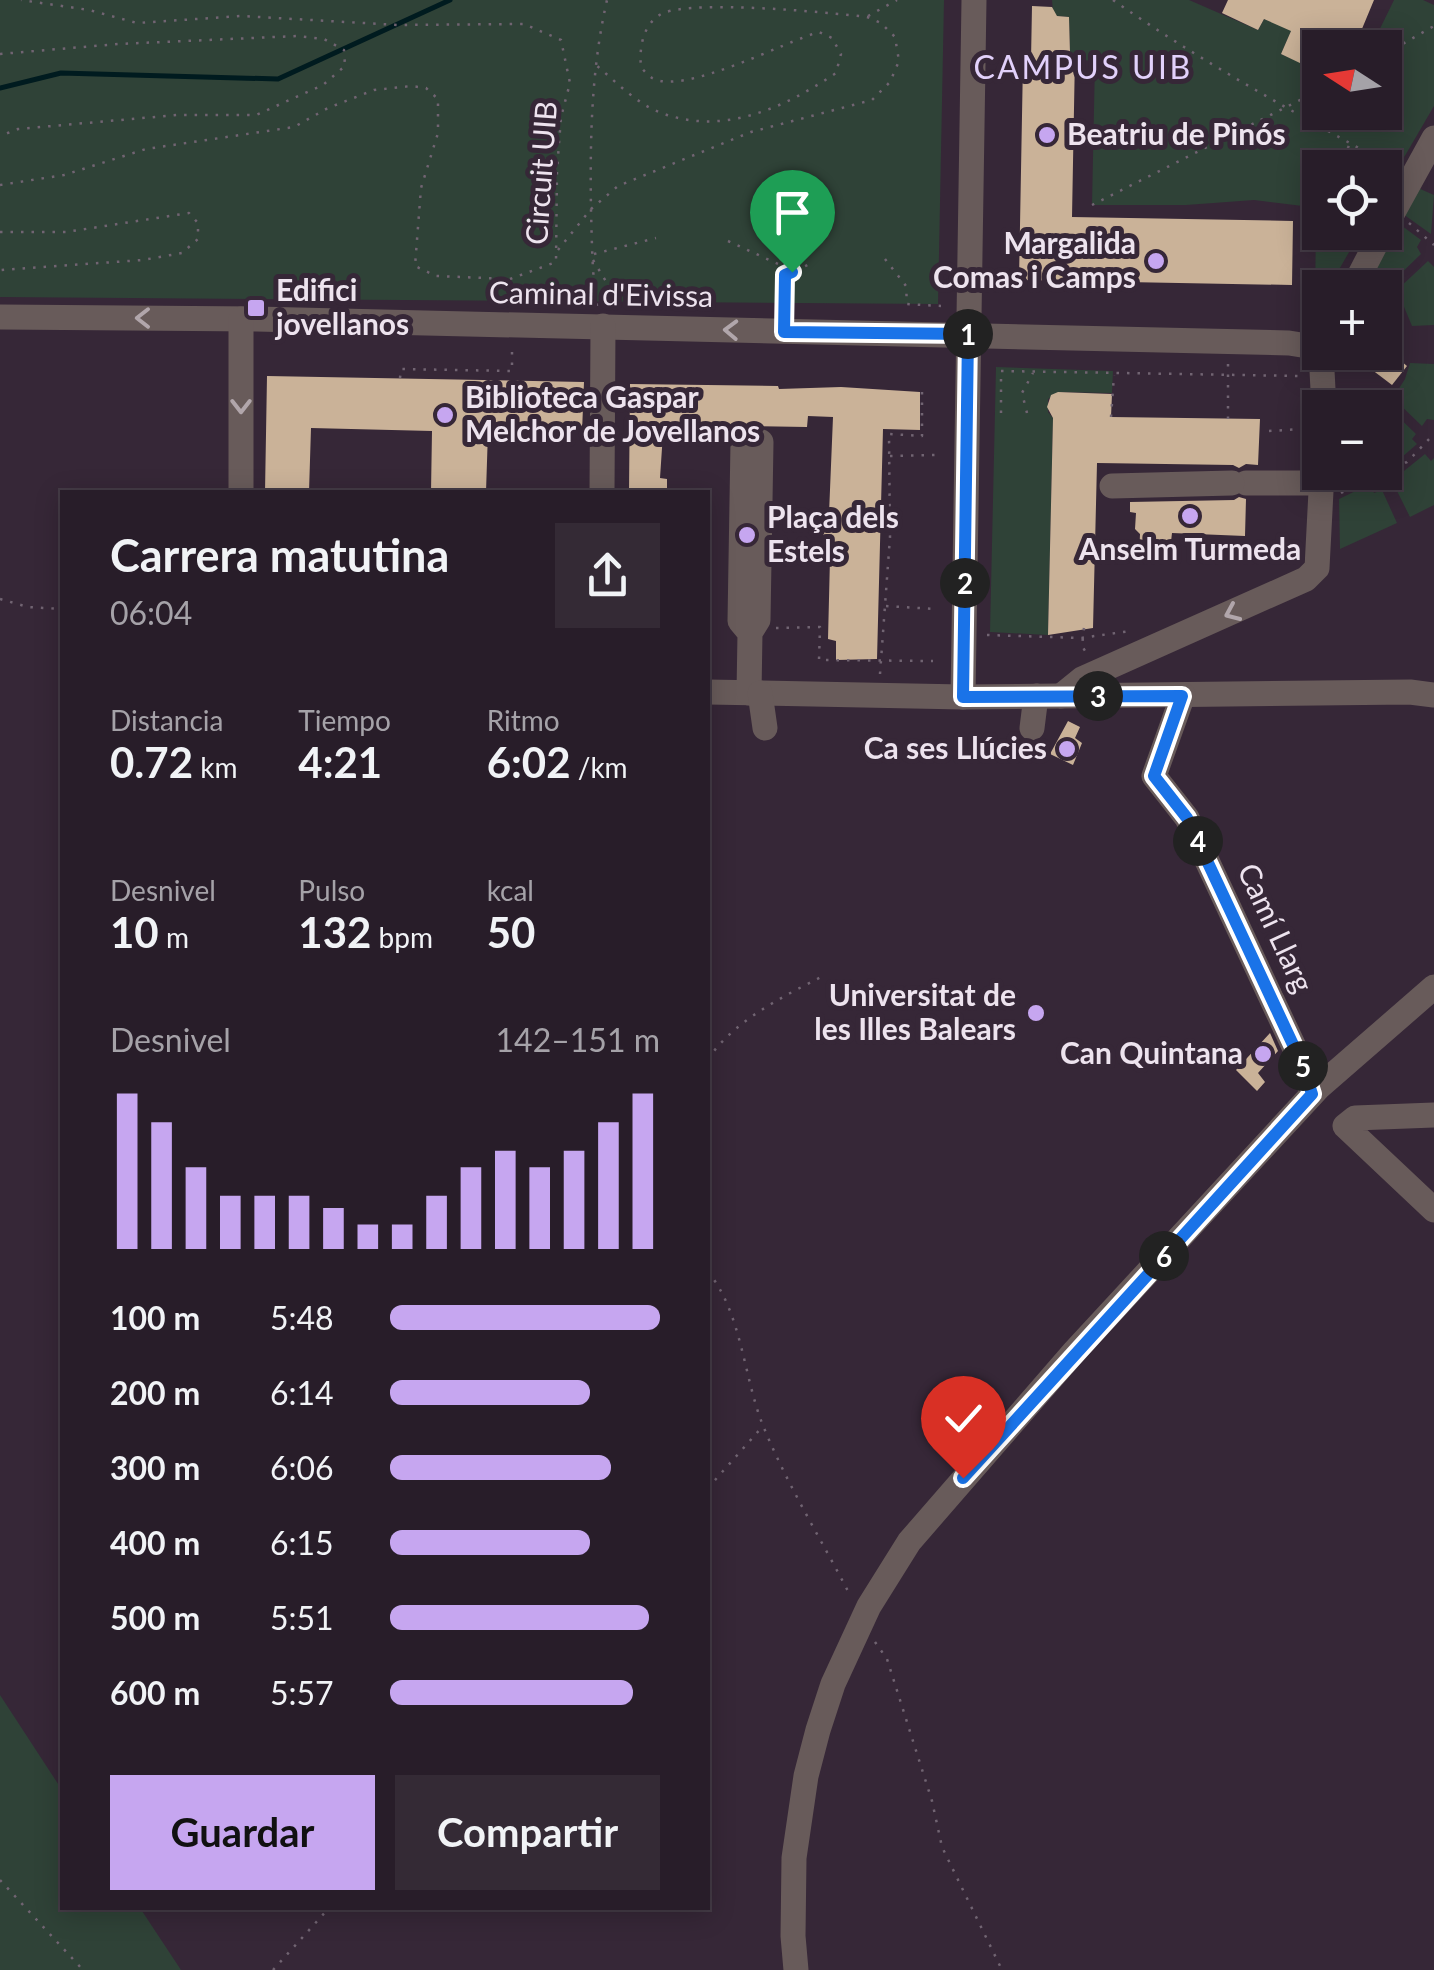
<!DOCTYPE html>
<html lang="es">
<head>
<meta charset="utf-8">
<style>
	body { margin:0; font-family:Lato,sans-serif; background:#342a35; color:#f1f3f6; height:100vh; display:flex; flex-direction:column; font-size:38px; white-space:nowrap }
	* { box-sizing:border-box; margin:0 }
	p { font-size:32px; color:#a5a2a8 }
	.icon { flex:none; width:55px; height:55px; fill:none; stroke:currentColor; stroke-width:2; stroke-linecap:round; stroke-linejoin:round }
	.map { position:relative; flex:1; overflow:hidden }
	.sheet { position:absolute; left:60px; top:490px; width:650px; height:1420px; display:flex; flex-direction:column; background:#281d29; border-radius:0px; box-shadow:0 5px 25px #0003,0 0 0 2px #443b46 }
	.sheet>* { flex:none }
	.needle { width:65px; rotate:282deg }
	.tools { position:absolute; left:1302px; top:30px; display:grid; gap:20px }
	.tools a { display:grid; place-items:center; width:100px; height:100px; border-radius:0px; background:#281d29; box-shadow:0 5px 25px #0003,0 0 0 2px #443b46; font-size:50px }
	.pin { position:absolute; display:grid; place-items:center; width:85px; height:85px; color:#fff; margin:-102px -42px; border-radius:50% 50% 50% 0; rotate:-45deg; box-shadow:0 0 10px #0007 }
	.pin .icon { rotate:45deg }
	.km { position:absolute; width:50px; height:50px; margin:-25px; border-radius:50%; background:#222; color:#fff; font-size:28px; line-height:50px; text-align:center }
	.round { display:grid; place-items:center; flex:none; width:105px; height:105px; border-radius:0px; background:#342a35 }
	.summary { display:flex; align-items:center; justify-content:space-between; height:170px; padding:0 50px }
	h1 { font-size:45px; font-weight:700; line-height:75px }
	.metrics { display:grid; grid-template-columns:repeat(3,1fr); gap:15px; height:170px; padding:10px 50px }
	.metrics div { display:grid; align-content:center }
	.metrics b { font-size:42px; font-weight:700 }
	.metrics small { font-size:28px; font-weight:400 }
	.metrics p { font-size:28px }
	.chart { height:280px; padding:20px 50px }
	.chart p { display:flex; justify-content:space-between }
	.chart svg { width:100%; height:180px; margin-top:10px; stroke:#c6a6f0; stroke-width:6 }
	.button { display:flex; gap:20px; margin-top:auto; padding:20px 50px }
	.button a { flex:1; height:115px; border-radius:0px; background:#c6a6f0; color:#111; font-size:40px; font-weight:700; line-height:115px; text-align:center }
	.button a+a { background:#342a35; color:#f1f3f6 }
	ul { padding:0 50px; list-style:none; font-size:32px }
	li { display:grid; grid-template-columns:160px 120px 1fr; align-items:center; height:75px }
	li i { height:25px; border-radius:12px; background:#c6a6f0 }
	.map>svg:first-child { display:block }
	.green { fill:#2f4237 }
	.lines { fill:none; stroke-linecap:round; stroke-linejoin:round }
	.stream { stroke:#001b1f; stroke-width:5 }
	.building { fill:#cab298 }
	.path { stroke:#716472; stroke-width:2.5; stroke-dasharray:2.5 8; stroke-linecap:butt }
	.minor { stroke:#685b5a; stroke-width:25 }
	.oneway { stroke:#b1a6ab }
	.route-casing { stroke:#fff; stroke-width:20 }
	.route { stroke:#1a73e8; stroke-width:12 }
	.poi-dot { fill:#c6a6f0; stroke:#362737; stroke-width:4 }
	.labels { text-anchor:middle; stroke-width:10; stroke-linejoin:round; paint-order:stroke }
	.poi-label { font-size:30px; font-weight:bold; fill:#ede3ee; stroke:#362737; text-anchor:start }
	.street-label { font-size:30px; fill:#ede3ee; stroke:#362737 }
	.neighbourhood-label { font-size:32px; letter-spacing:2.5px; fill:#e2d1fb; stroke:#362737 }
</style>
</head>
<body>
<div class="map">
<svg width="1434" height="1970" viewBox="0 0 1434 1970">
	<rect width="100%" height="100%" fill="#362737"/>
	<g class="green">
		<path d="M0,0H944L938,304L0,297Z"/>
		<path d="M1052,0H1189L1258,30L1264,19L1275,23L1296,20L1281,54L1302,63L1317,36L1326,47L1320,48V112H1385V48L1371,47L1394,0H1423L1434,5V106L1385,190V168H1320V232L1360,233L1329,287L1320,288V303L1315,301L1316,221L1311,207L1254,200L1186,205H1092L1095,61L1081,60V54L1070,53L1069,17L1057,16L1053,11Z"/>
		<path d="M1418,188L1434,195L1431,234L1403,214Z"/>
		<path d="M1398,223L1421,240L1417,247L1421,254L1391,283L1371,272Z"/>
		<path d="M1428,261L1434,267V325L1412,326L1397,290Z"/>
		<path d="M1410,363L1434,364V420L1427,419L1422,426L1393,398L1405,379Z"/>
		<path d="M996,367L1113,371L1112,393L1058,392L1048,399V412L1053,418L1048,635L990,632Z"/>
		<path d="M1387,406L1416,434L1412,439L1417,444L1402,457L1385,464Z"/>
		<path d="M1425,454L1431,461L1434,458V505L1410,517L1394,485L1401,481L1399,475Z"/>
		<path d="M1370,484L1374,493L1382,490L1397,523L1340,549L1339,499Z"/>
		<path d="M0,1695L62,1790V1908H140L181,1970H0Z"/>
	</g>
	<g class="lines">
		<path class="stream" d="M0,88L61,73L278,79L450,0"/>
	</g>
	<g class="building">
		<path d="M1228,0H1374L1354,48H1326L1314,42L1302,64L1281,54L1291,31L1264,19L1258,30L1222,13Z"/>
		<path d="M1032,6L1052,7L1057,16L1069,17L1070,53L1075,54L1072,217L1293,221L1292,285L1019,280L1023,61L1031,60Z"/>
		<path d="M1378,352H1390L1407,366L1392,385L1367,366Z"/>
		<path d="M267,376L584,382L582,432L488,431L486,492H431L432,431L311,428L309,492H265Z"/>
		<path d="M630,384L778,386L779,389L841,387L920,392V430L883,429L877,659L836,660V641L828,639L830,558L823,534L829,514L833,417L808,416L807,427L743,426L729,434L663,433L660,478L667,479V492H629Z"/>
		<path d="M1058,392L1112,394L1111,417L1260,419L1258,465L1246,464L1239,468L1233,465L1097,463L1093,628L1048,635L1053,418L1047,407L1051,395Z"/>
		<path d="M1239,497L1246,499L1245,536L1172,533L1169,559L1139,558L1140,534L1135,529L1136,513L1130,512V502L1234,500Z"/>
		<path d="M1068,721L1080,727L1075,738L1082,743L1073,765L1050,754Z"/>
		<path d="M1270,1033L1278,1051L1258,1073L1265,1082L1257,1091L1236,1070Z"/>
	</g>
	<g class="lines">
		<g class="path">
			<path d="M1113,0C1203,63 1299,115 1395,168"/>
			<path d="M868,16L897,0"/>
			<path d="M0,54L118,44L297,36L324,39L344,50L345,66L323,85L256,115H177L18,129L0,136"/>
			<path d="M1385,54L1434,26"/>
			<path d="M1341,168L1349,145"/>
			<path d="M0,185L64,175L146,149L294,127L328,108L374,90L411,86L426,88L438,99V133L421,188L415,266L436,276L510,279L556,262L557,170L561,117L570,83L561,40L524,24L398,25L241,16L137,23L89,10L21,0"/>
			<path d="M1092,205L1320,90"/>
			<path d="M1313,210L1320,207"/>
			<path d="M770,217L785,275V309"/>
			<path d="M1409,223L1434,245"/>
			<path d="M0,232H66L189,213L198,223V239L182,253L143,260L0,270"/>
			<path d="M728,241L778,264"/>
			<path d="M558,250L591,209L618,186L751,132L872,100L890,82L899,61L895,37L881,23L867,17C825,12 697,0 663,13C643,23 639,47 641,67C644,71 648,75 652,78C683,96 784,42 819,32L832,38L841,54L836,73C784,108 722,137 659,112C636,103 615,81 596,65"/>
			<path d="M594,254L656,238"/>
			<path d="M885,259L906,286L907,304L941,306"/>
			<path d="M593,260L616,298L617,305"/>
			<path d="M786,275L812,263"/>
			<path d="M597,306C592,275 592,243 591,211C590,140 591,70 607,0"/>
			<path d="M1228,364V420"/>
			<path d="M400,378L401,369L512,371V346"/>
			<path d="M1001,413V371L1300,376"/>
			<path d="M1027,413L1022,393L1033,373"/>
			<path d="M1111,417L1114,375"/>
			<path d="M1269,431L1303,429V415"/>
			<path d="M890,456L936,455"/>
			<path d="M1386,472L1407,462L1434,434"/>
			<path d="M1341,493L1384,472"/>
			<path d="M0,599L28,607L62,609"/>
			<path d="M886,606L935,609"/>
			<path d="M776,628L820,627L819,660L933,661"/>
			<path d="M1084,628L1082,646L1087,654"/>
			<path d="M987,635L1081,638L1130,631"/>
			<path d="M880,674L890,537L889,434L922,436V385"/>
			<path d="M708,1059C735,1020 782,997 823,976"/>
			<path d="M708,1272C741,1311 744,1377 762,1423C785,1481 821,1539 850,1595"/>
			<path d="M708,1488L763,1426"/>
			<path d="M875,1642L887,1659L932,1801L942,1847L1002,1970"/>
			<path d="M0,1880L83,1970"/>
			<path d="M273,1970L329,1908"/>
		</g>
		<g class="minor">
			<path d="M1385,227L1434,138"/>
			<path d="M1353,288L1382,232"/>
			<path d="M0,317L256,319L1289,343L1320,348"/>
			<path d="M241,319V492"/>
			<path d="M1321,352L1324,408"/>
			<path d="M1246,483H1321"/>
			<path d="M1112,486L1232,483"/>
			<path d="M602,492L603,326"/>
			<path d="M708,692L963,697L1410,692L1434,695"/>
			<path d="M749,693L750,633L758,620L761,442H743L740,621L750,633"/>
			<path d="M760,693L765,728"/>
			<path d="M1183,695L1154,776L1187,818L1303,1066L1312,1094"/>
			<path d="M1061,696L1082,679L1306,579L1317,568L1322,472"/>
			<path d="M963,697L974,0"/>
			<path d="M1032,728L1036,696"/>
			<path d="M1434,1115L1355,1118L1345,1126L1434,1210"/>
			<path d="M796,1970L793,1936L794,1858L806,1776L818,1730L833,1684L869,1606L909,1542L1074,1352L1319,1087L1434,987"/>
		</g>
	</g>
	<defs><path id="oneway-chevron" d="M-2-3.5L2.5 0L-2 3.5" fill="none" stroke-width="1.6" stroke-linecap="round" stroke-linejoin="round" transform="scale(2.5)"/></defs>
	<g class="oneway">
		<use href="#oneway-chevron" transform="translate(143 318) rotate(-180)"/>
		<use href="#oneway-chevron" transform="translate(731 330) rotate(-178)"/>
		<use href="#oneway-chevron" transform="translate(241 406) rotate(90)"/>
		<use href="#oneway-chevron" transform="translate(1232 613) rotate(156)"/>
	</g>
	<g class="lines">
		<defs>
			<path id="route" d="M792,272L785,275L784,332L968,334L963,697L1182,696L1154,776L1187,818L1303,1066L1312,1094L963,1478"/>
		</defs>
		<use href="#route" class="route-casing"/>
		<use href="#route" class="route"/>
	</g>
	<g class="poi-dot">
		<circle cx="1047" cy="135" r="10"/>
		<circle cx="1156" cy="261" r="10"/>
		<rect x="246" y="298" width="20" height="20" rx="5"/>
		<circle cx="445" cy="415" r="10"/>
		<circle cx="1190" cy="516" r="10"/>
		<circle cx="747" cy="535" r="10"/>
		<circle cx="1067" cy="749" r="10"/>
		<circle cx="1036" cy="1013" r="10"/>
		<circle cx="1263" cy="1054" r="10"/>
	</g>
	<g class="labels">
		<g class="poi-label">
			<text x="1067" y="145">Beatriu de Pinós</text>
			<text x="1136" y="254" text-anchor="end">Margalida<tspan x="1136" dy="34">Comas i Camps</tspan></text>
			<text x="276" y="301">Edifici<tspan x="276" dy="34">jovellanos</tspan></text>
			<text x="465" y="408">Biblioteca Gaspar<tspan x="465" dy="34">Melchor de Jovellanos</tspan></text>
			<text x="767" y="528">Plaça dels<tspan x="767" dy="34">Estels</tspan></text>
			<text x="1190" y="560" text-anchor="middle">Anselm Turmeda</text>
			<text x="1047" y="759" text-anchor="end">Ca ses Llúcies</text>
			<text x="1016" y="1006" text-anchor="end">Universitat de<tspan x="1016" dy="34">les Illes Balears</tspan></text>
			<text x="1243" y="1064" text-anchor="end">Can Quintana</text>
		</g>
		<g class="street-label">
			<text transform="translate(542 173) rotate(-86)" y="10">Circuit UIB</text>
			<text transform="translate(601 295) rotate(1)" y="10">Caminal d'Eivissa</text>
			<text transform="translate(1275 928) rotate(65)" y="10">Camí Llarg</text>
		</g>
		<g class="neighbourhood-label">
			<text x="1083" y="79">CAMPUS UIB</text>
		</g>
	</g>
</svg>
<div class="tools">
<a><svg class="needle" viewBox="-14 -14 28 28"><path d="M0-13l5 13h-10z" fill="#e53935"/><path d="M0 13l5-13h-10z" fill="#a5a2a8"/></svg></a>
<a><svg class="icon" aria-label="locate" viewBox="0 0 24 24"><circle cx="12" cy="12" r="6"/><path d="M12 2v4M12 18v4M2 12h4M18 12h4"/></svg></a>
<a>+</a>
<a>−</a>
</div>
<div class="pin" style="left:792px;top:272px;background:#1e9e55"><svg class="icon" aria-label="arrive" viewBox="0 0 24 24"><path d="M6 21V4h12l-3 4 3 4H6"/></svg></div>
<div class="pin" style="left:963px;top:1478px;background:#d93025"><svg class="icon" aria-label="check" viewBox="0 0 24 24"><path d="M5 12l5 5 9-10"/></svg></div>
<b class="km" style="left:968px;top:334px">1</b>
<b class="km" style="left:965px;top:583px">2</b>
<b class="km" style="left:1098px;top:696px">3</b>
<b class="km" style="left:1198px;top:841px">4</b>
<b class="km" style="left:1303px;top:1066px">5</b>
<b class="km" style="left:1164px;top:1256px">6</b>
<section class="sheet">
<div class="summary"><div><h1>Carrera matutina</h1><p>06:04</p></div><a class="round"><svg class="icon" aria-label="share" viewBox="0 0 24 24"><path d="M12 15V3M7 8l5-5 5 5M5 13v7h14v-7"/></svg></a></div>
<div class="metrics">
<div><p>Distancia</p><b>0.72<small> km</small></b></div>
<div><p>Tiempo</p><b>4:21</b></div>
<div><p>Ritmo</p><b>6:02<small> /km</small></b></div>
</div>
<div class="metrics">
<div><p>Desnivel</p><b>10<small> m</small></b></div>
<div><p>Pulso</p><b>132<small> bpm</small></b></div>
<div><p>kcal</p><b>50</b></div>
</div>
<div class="chart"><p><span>Desnivel</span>142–151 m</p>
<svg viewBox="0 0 160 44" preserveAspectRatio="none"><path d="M5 44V6M15 44V13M25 44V24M35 44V31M45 44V31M55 44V31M65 44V34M75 44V38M85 44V38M95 44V31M105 44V24M115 44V20M125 44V24M135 44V20M145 44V13M155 44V6"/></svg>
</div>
<ul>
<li><b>100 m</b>5:48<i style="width:100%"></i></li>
<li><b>200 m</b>6:14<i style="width:74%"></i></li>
<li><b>300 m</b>6:06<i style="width:82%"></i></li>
<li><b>400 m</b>6:15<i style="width:74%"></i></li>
<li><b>500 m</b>5:51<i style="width:96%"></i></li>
<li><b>600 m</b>5:57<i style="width:90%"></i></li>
</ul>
<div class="button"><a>Guardar</a><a>Compartir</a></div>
</section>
</div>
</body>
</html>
